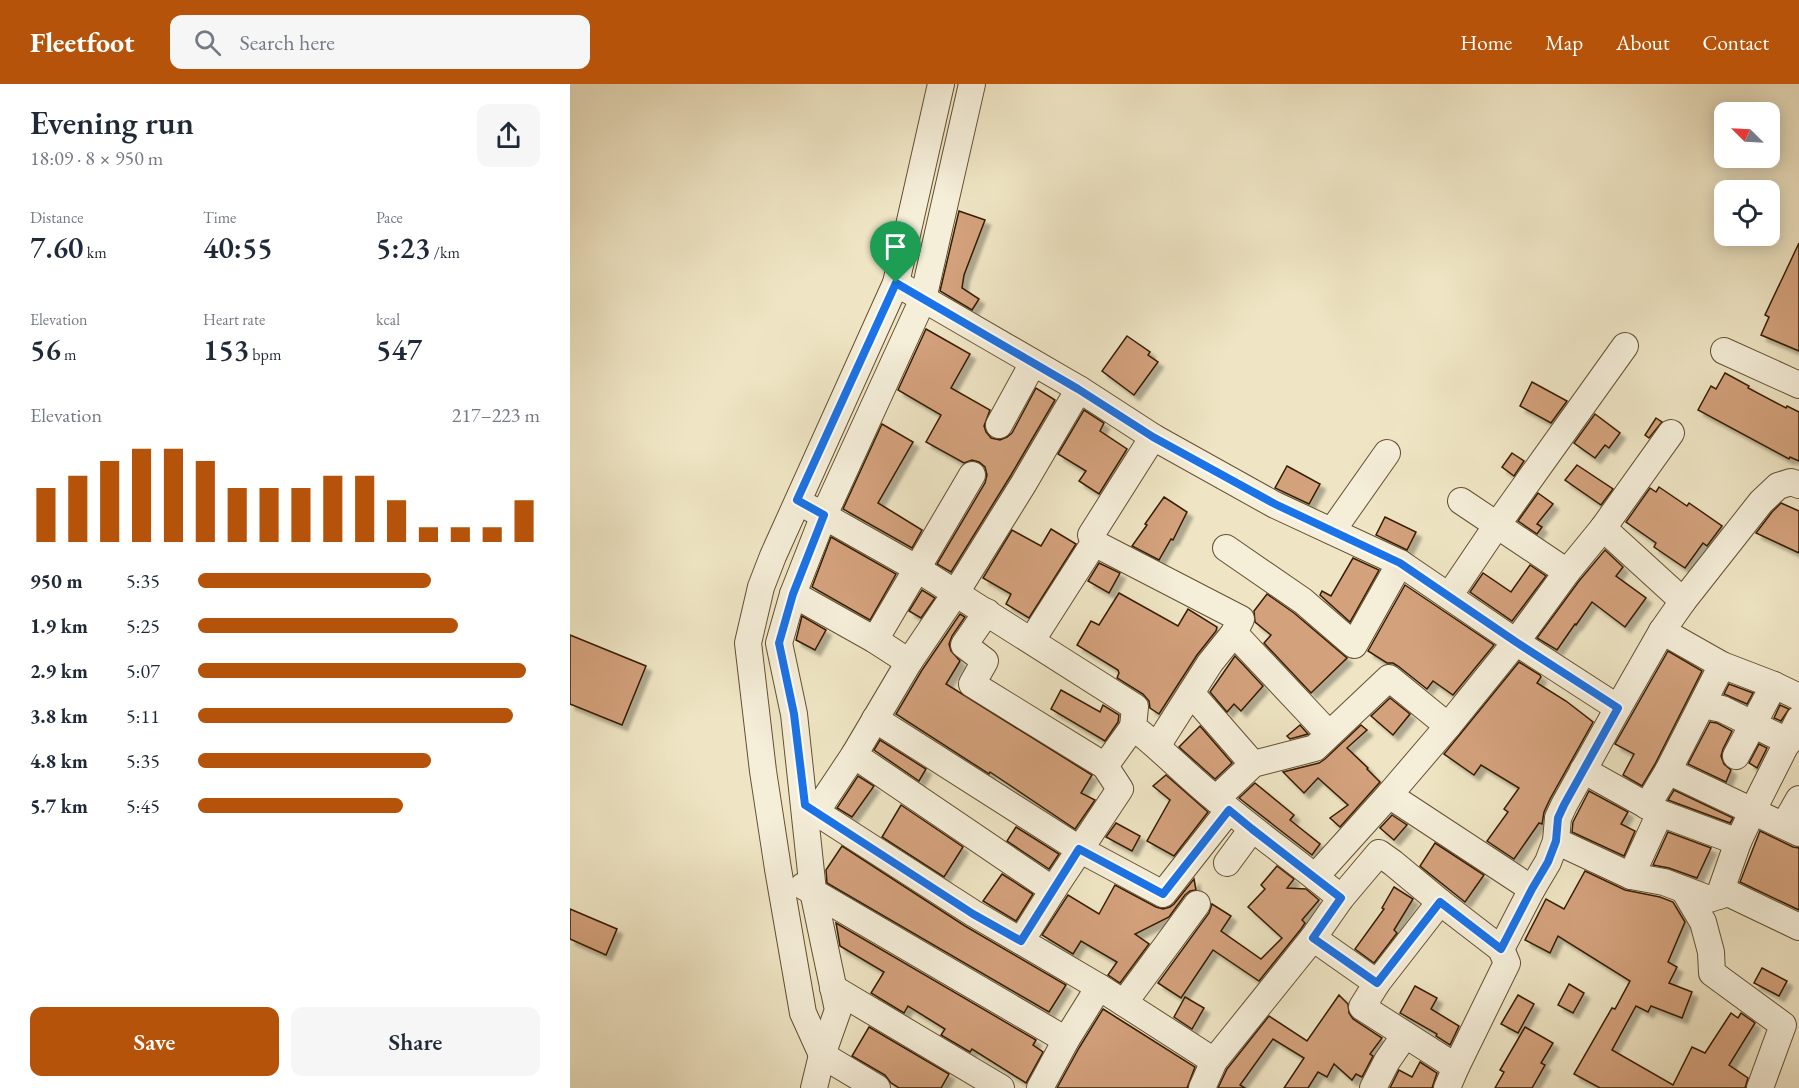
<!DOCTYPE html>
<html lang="en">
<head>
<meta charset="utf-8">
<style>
	body { margin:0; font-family:"EB Garamond",serif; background:#f6f6f7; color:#1f2937; height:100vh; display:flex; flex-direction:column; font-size:22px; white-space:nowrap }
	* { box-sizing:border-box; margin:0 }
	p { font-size:20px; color:#747a83 }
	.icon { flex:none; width:33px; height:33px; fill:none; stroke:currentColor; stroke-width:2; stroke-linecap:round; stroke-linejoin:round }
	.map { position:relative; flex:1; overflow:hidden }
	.drawer { display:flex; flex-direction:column; background:#fff; width:570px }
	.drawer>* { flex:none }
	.needle { width:39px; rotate:294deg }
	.tools { position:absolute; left:1144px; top:18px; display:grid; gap:12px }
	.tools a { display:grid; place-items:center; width:66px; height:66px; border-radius:12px; background:#fff; box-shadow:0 3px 15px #0003; font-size:30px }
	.pin { position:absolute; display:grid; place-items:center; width:51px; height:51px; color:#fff; margin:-62px -26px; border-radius:50% 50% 50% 0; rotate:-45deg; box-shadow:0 0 6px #0007 }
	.pin .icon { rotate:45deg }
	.round { display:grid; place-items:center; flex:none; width:63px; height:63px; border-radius:12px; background:#f6f6f7 }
	.overview { display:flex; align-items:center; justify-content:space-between; height:102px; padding:0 30px }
	h1 { font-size:33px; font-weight:600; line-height:45px }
	.stats { display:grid; grid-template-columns:repeat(3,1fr); gap:9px; height:102px; padding:6px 30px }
	.stats div { display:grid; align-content:center }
	.stats b { font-size:30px; font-weight:600 }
	.stats small { font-size:16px; font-weight:400 }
	.stats p { font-size:16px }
	.chart { height:168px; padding:12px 30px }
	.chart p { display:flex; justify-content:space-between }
	.chart svg { width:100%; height:108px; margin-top:6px; stroke:#b45309; stroke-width:6 }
	.primary-button { display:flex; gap:12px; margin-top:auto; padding:12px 30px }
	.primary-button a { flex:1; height:69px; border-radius:12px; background:#b45309; color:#fff; font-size:24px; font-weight:600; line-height:69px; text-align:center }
	.primary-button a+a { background:#f6f6f7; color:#1f2937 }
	ul { padding:0 30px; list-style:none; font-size:20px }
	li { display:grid; grid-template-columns:96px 72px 1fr; align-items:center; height:45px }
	li i { height:15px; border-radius:8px; background:#b45309 }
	header { display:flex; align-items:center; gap:36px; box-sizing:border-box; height:84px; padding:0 30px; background:#b45309; color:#fff }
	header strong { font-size:28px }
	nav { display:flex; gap:33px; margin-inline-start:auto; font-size:21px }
	.search { width:420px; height:54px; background:#f6f6f7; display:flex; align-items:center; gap:15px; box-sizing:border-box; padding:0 21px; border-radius:12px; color:#747a83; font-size:22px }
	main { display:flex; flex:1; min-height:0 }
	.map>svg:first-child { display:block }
	.building { fill:#d3a17b; stroke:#361d00; stroke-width:1.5; filter:url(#shadow) }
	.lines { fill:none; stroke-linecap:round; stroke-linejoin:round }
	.minor-casing { stroke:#644f31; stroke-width:28 }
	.minor { stroke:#f5eed9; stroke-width:26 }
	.route-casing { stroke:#fff; stroke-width:12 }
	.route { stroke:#1a73e8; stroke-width:8 }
</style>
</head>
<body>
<header>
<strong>Fleetfoot</strong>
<div class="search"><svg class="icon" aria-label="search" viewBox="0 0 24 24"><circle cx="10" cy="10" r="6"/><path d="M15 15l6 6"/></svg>Search here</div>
<nav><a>Home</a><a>Map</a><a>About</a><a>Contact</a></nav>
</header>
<main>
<section class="drawer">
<div class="overview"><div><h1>Evening run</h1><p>18:09 · 8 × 950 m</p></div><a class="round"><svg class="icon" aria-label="share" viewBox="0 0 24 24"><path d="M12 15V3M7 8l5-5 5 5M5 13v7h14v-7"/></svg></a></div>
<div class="stats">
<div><p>Distance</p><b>7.60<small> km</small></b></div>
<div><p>Time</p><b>40:55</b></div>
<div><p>Pace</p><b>5:23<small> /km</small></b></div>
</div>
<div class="stats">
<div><p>Elevation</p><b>56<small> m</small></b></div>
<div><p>Heart rate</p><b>153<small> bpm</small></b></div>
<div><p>kcal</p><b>547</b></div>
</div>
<div class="chart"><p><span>Elevation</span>217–223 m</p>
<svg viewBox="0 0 160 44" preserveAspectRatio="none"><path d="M5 44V22M15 44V17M25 44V11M35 44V6M45 44V6M55 44V11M65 44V22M75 44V22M85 44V22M95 44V17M105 44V17M115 44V27M125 44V38M135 44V38M145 44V38M155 44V27"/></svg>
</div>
<ul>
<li><b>950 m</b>5:35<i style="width:68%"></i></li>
<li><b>1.9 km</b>5:25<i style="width:76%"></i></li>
<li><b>2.9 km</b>5:07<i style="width:96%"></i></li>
<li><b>3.8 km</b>5:11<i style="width:92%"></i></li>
<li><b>4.8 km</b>5:35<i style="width:68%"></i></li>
<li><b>5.7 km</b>5:45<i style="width:60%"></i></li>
</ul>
<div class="primary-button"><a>Save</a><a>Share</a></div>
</section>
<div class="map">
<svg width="1229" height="1004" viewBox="0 0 1229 1004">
	<defs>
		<filter id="shadow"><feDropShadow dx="5.5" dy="5.5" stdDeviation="1.5" flood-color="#0004"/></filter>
	</defs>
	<rect width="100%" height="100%" fill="#efe5c4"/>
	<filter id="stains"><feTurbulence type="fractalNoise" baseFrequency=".00333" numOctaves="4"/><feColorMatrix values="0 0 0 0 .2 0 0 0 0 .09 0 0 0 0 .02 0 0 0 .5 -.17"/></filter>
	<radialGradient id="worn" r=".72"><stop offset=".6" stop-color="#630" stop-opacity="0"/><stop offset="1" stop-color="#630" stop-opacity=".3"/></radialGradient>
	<g class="building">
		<path d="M389,127L415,136L394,191L392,204L409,215L402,226L370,207Z"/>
		<path d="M1229,159V267L1191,251L1199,233L1195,231Z"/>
		<path d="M356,245L400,270L381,304L420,326L414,342L416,348L421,354L430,356L437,353L442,349L466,304L485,316L441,391L381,488L367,480L415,399L417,391L415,383L409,378L402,376L394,379L356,358L371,331L328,306Z"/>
		<path d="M557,252L580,268L578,271L588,278L564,311L532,287Z"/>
		<path d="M1155,289L1179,302L1178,304L1216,324L1217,322L1229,328V377L1220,373L1219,375L1128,326L1141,302L1146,305Z"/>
		<path d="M962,298L997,317L981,339L950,322Z"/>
		<path d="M514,326L534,339L530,347L557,365L529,410L509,397L516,387L488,370Z"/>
		<path d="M1025,330L1050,349L1039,364L1035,361L1025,374L1004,359Z"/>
		<path d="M1086,334L1092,338L1079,354L1075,351Z"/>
		<path d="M312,340L343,358L308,419L352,446L342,464L273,425Z"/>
		<path d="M942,369L954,377L944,392L932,383Z"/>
		<path d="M1007,381L1043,405L1031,421L995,396Z"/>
		<path d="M717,382L750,400L739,420L705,404Z"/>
		<path d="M1089,403L1117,422L1119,419L1152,442L1137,462L1133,459L1115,484L1084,463L1086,459L1056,438L1080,404L1086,408Z"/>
		<path d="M968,409L983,420L967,440L972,443L967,450L948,437Z"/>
		<path d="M594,413L617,428L603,456L601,455L589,476L562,462L577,441L575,440Z"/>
		<path d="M1211,419L1229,427V469L1186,449L1202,428Z"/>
		<path d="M815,433L846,448L837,466L806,451Z"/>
		<path d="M481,445L506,460L459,534L436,520L441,510L413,494L442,446L471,462Z"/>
		<path d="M261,453L326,490L300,536L242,503Z"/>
		<path d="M1035,466L1053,483L1046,492L1076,514L1055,543L1022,518L1006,541L1005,540L987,566L967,554L1009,497Z"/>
		<path d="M783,474L809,486L780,538L750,511L752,507L761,512Z"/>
		<path d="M529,479L550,489L539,509L518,497Z"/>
		<path d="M960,481L976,492L942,537L900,508L913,489L941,508Z"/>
		<path d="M835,501L924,561L883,611L863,597L857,605L828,582L823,579H817L798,567Z"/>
		<path d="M352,506L365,514L351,534L339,527Z"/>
		<path d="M549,509L608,542L618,525L647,543L646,547L627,571L589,630L580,624L579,617L573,610L547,594L549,589L548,586L507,561L521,537L529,541Z"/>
		<path d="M697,510L724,529L777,574L741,609L694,559L701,551L685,538L684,527Z"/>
		<path d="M390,530L395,533L382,552L379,560L381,567L390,577L376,600L522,691L511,709L525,716L505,745L420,688L419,690L326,630L352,586Z"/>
		<path d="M232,532L256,546L245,566L226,556Z"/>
		<path d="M0,551L76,582L52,641L0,620Z"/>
		<path d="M1098,567L1132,587L1085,680L1072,702L1053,691L1064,670L1045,660Z"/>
		<path d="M665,572L693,602L671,627L664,620L657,628L640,608Z"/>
		<path d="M949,578L970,591L971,593L967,599L996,617L1023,638L980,715L974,728L972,740L969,739L944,775L917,757L938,728L934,725L949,704L911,681L904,691L874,670Z"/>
		<path d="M1159,600L1183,609L1177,620L1154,610Z"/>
		<path d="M491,606L530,628L533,621L549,631L548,638L535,657L481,625Z"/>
		<path d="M820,614L840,630L823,651L801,632Z"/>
		<path d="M1210,621L1219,625L1211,637L1204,634Z"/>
		<path d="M1140,638L1147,639L1162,647L1153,665L1151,672L1154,680L1161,686L1156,698L1118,680Z"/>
		<path d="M730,641L738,650L720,655L717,652Z"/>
		<path d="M791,641L797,646L777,664L798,684L797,685L810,698L770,743L760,734L778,721L748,694L734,709L713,688L749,679L755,675Z"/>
		<path d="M630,642L662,679L645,695L609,663Z"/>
		<path d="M310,656L356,685L349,697L304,666Z"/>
		<path d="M1189,660L1197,664L1187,684L1179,679Z"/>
		<path d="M596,691L638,728L604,772L577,757L600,716L583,702Z"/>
		<path d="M288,692L304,702L282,733L267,724Z"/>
		<path d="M685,699L724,731L720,736L750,760L742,771L669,714Z"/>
		<path d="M1104,706L1163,734L1160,739L1098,716Z"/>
		<path d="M1019,707L1058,728L1051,740L1065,747L1054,772L1002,748L1003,738Z"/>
		<path d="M331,721L393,763L374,793L312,753Z"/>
		<path d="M822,731L837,741L824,756L810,744Z"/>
		<path d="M546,739L570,752L562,767L536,753Z"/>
		<path d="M446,743L489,770L479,785L437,757Z"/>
		<path d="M1190,747L1223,763L1229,764V826L1170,798Z"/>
		<path d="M1098,748L1141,764L1127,794L1099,784L1083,781Z"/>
		<path d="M865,759L914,791L895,818L850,782Z"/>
		<path d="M272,762L395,842L496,901L479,928L257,799L256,786Z"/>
		<path d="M707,782L724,795L717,804L736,805L749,816L732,836L735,839L731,845L689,897L643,866L611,914L588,899L639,829L642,820L661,832L651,847L691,875L712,854L678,823L695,805L691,801Z"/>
		<path d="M1015,787L1055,806L1090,813L1103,818L1115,838L1098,878L1107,883L1099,899L1122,908L1112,934L1081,922L1078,928L1066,922L1042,966L1103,1001L1122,963L1135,969L1161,929L1168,934L1171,929L1185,939L1159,981L1178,994L1175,1004H1030L1004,990L1042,924L1045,925L1060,897L988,852L980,869L955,856L976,815L994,825Z"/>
		<path d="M432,790L463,810L446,837L413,817Z"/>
		<path d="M624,795L626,806L620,807L615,811L599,833L565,850L579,860L550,899L538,891L547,878L511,857L503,870L472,851L498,811L529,830L545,801L586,823L593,825L600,823L604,820Z"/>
		<path d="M824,803L843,815L824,846L827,849L804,879L785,865L814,825L812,824Z"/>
		<path d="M0,825L47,845L36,871L0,855Z"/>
		<path d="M266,839L466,956L463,961L473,968L456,999L402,965L400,968L371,951L375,945L338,922L334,929L301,909L314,888L270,862Z"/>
		<path d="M1192,884L1217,897L1209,912L1184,899Z"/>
		<path d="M999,900L1014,909L1003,929L988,921Z"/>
		<path d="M845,902L867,914L861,925L889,942L880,961L866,952L867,950L830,929Z"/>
		<path d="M769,911L778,920L779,929L783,935L812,954L800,970L803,972L792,993L786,990L782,996L764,980L757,993L748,988L738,1004H714L734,974L703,955L670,1001L675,1004H648L657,985L699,932L737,957Z"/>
		<path d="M948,911L964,920L948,949L931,940Z"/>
		<path d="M615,913L634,924L622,945L604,933Z"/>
		<path d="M533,925L625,983L617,1004H487L509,964Z"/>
		<path d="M299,943L379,990L371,1004H329L321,999L315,991L282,972Z"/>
		<path d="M955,943L983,959L971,979L975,981L962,1004H925L934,988L930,986Z"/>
		<path d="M850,978L867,989L862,1004H820L829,986L842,993Z"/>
	</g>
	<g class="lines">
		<defs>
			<g id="minor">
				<path d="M326,199L509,305L583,353L705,421L830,479L946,558L1048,624L1092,547L1113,517L1191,418L1208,402L1221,398L1229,401"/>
				<path d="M1154,267L1229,301"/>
				<path d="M509,305L454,399L385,510L339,578L284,671L483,806L550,705L535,682L563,643"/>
				<path d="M429,341L463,279"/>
				<path d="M583,353L521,451L524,459L671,535L664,549L640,579L587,662"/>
				<path d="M891,417L997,488L1033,444L1101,349"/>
				<path d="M240,424L346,484L565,623L563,643C593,666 618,693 647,716C688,750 731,781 771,814"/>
				<path d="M1033,444L1113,517"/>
				<path d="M762,447L817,369"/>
				<path d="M656,464L733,517L784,561L830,479"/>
				<path d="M223,510L305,556L339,578"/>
				<path d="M879,512L927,441L1055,262"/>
				<path d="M417,528L394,561L415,577L402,600L535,682"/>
				<path d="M1092,547L1152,581L1204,601L1229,613"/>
				<path d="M664,549L759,650"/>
				<path d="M305,556L402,391"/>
				<path d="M462,556L524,459"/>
				<path d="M621,609L683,680"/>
				<path d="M1133,621L1152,625L1219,658"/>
				<path d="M305,635L509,765L593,810L659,726"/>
				<path d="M1166,672L1204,601"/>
				<path d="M1013,686L1090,729L1168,758"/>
				<path d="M1098,687L1229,749"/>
				<path d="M819,711L878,642L946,558L997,488"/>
				<path d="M646,715L683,680L745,664L819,594L878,642"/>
				<path d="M235,721L403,829L529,903L644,977"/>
				<path d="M1077,722L1098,687L1152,581"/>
				<path d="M246,728L284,671"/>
				<path d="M1214,741L1229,715"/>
				<path d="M986,757L1061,792L1094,798L1139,815L1158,809L1229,843"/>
				<path d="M657,779L682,745"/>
				<path d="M1061,792L1090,729"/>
				<path d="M745,793L819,711L962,805"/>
				<path d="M233,802L496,956"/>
				<path d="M1114,806L1133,838L1141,868L1142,889L1213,941L1190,1004"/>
				<path d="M1149,812L1168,758L1183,726L1229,635"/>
				<path d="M870,818L807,899L792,923L886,983"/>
				<path d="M743,854L807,899"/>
				<path d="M451,857L483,806"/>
				<path d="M931,865L962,805L978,778L986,757L988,734L994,721L1048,624"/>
				<path d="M263,904L431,1004"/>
				<path d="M554,919L627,820"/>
				<path d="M244,1004L252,971L268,926L243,807L224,630L209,559L223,510L254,431L353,215L402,0"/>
				<path d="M307,1004L252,971L233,929L208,785L193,687L178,559L191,503L203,472L326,199L371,0"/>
				<path d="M470,1004L496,956L529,903"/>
				<path d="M632,1004L644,977L743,854L771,814L809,769L823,779L870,818L931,865L937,879L886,983L877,1004"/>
				<path d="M803,1004L817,977L835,951"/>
			</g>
		</defs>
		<use href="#minor" class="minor-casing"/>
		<use href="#minor" class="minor"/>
	</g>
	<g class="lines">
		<defs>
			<path id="route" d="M326,199L508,305L583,353L705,420L830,479L946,558L1048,624L994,721L988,734L986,757L978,778L962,805L931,865L870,818L807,899L743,854L771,814L682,745L659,726L593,810L509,765L451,857L403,830L235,721L224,630L209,559L223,510L254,431L227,416Z"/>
		</defs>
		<use href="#route" class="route-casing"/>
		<use href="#route" class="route"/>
	</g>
	<rect width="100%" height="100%" filter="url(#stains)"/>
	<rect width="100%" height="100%" fill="url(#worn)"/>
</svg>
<div class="tools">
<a><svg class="needle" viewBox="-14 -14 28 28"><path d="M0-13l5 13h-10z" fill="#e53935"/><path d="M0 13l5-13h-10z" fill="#747a83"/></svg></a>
<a><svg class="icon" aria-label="locate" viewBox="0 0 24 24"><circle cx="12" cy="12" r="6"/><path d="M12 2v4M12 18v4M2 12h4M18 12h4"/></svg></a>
</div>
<div class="pin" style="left:326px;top:199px;background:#1e9e55"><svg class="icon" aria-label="arrive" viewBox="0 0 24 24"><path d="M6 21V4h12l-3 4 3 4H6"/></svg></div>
</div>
</main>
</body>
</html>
